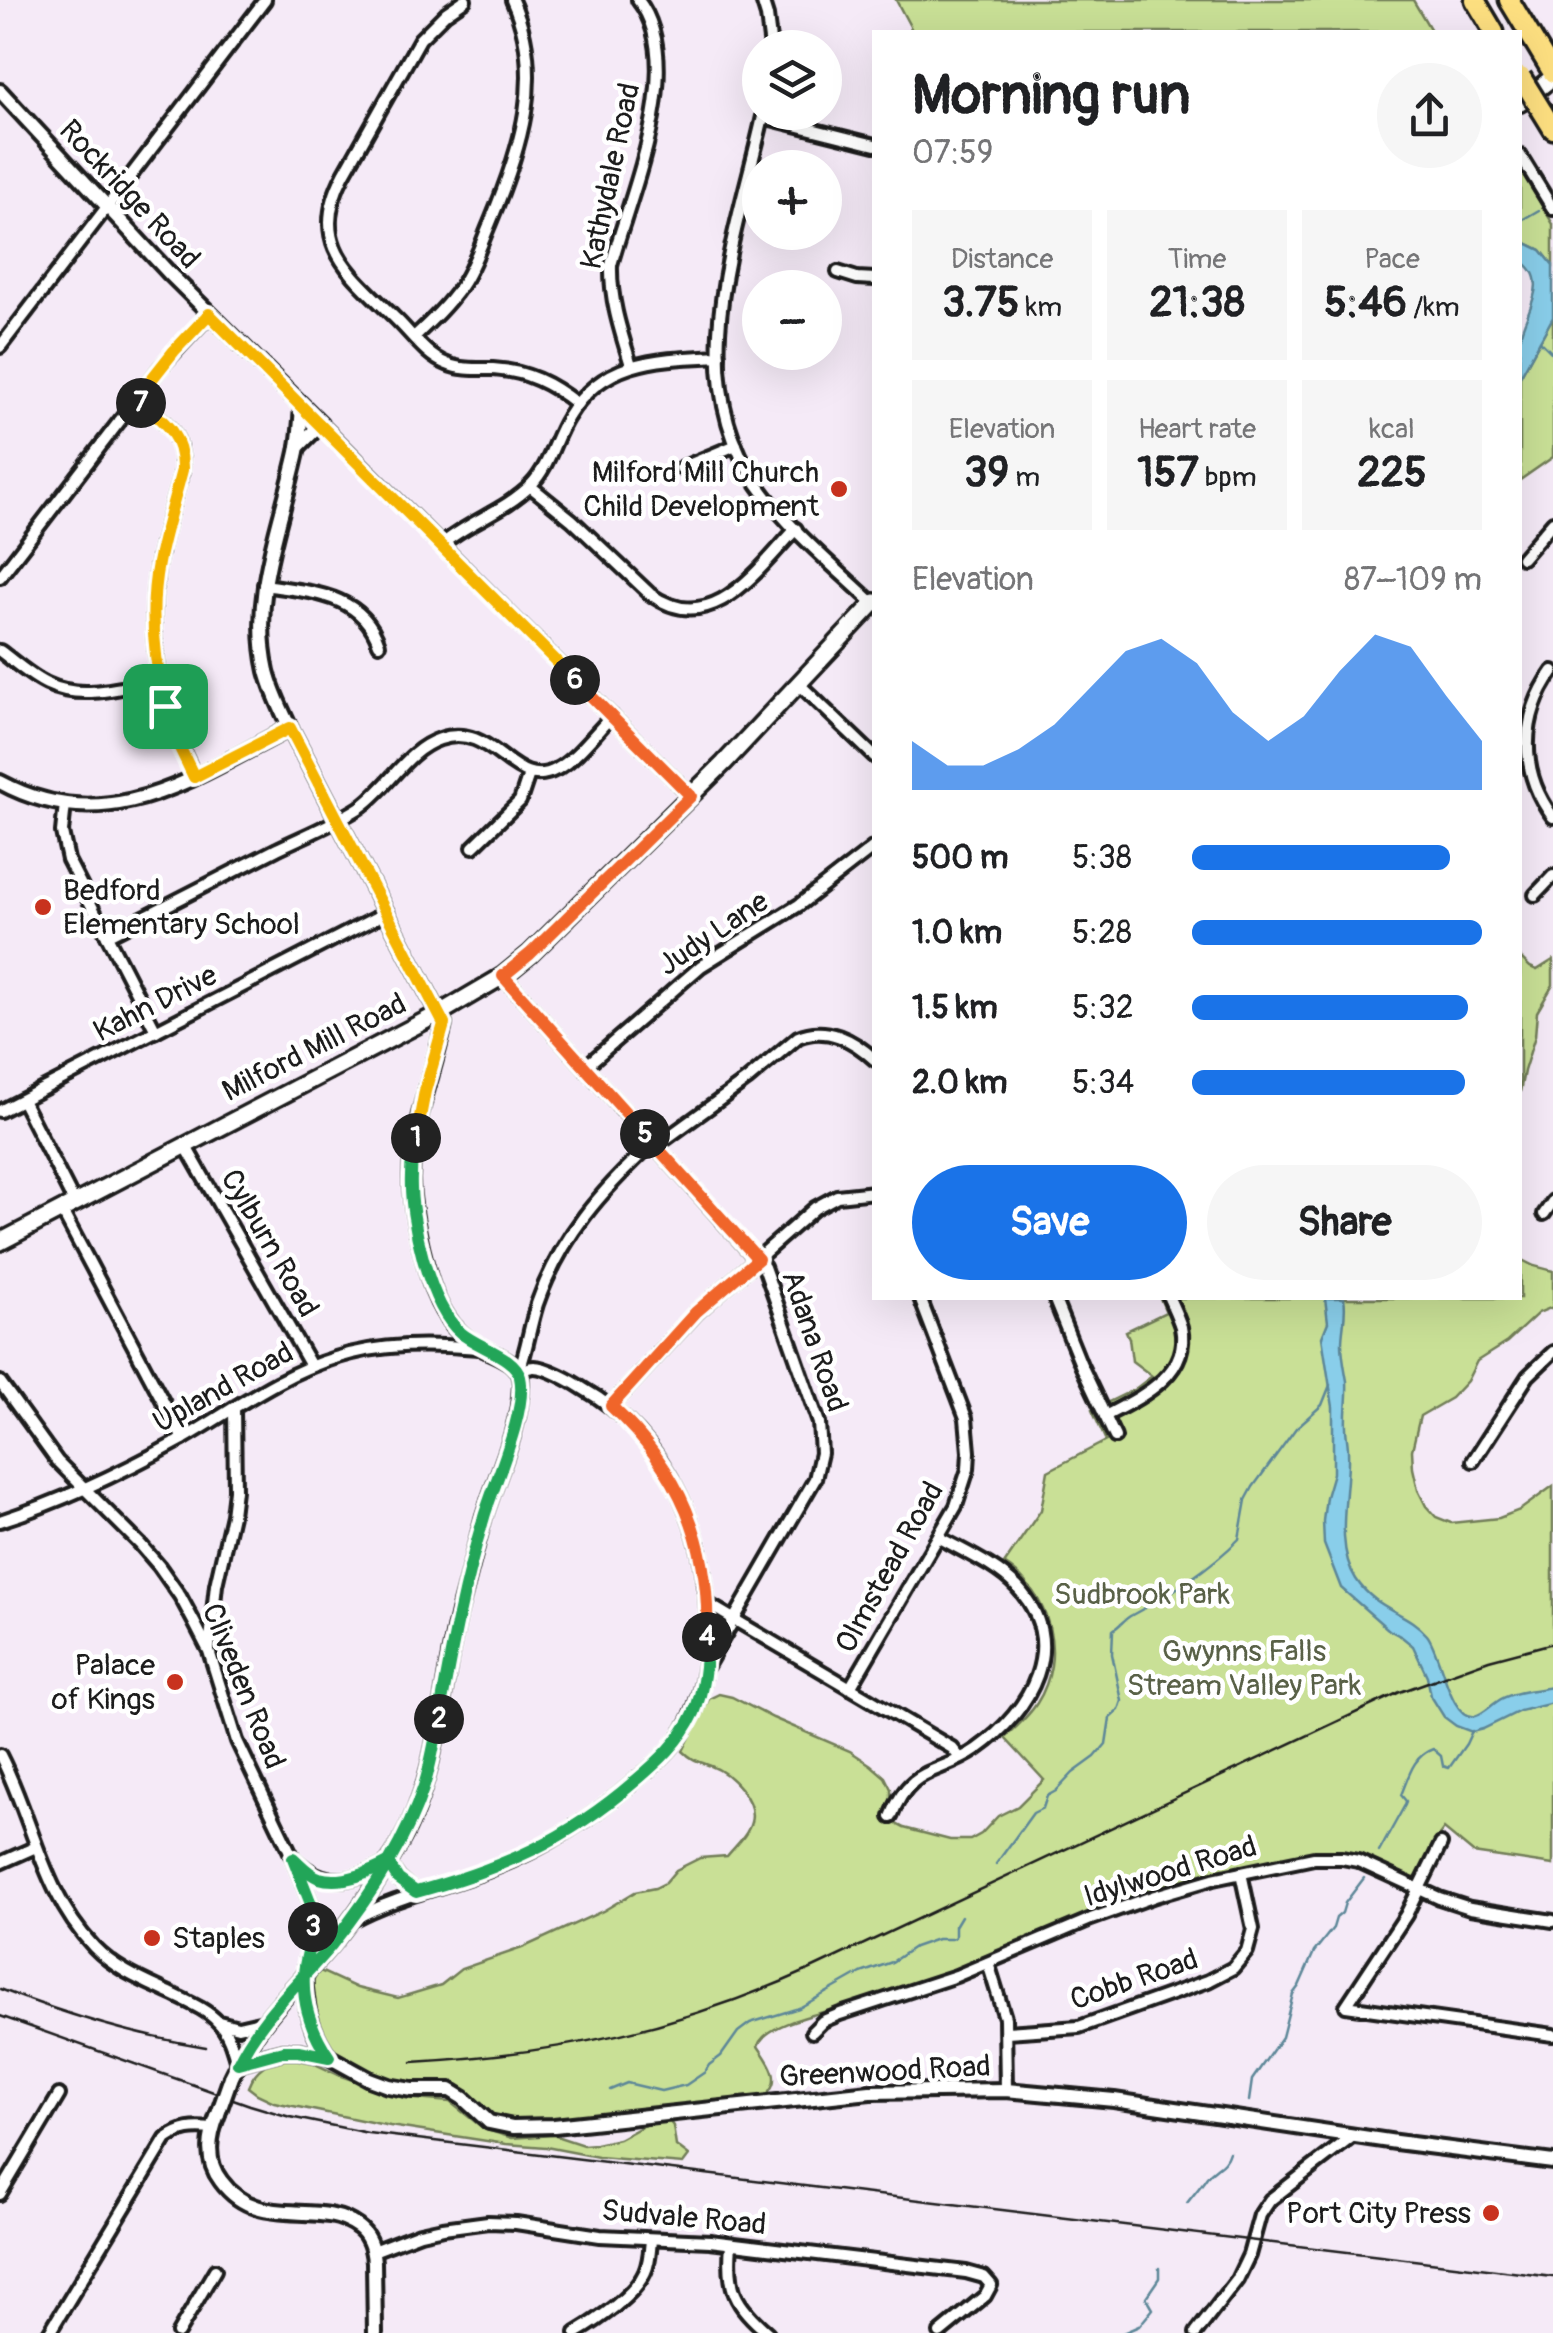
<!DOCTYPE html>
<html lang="en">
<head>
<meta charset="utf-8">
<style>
	body { margin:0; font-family:Pangolin,sans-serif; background:#f6f6f6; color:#202124; height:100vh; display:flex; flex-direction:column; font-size:38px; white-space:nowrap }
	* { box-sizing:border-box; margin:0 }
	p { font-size:32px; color:#757577 }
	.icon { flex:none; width:55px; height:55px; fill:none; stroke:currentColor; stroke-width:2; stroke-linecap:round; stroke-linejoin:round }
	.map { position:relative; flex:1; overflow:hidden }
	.details { position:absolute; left:872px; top:30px; width:650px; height:1270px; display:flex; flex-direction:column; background:#fff; border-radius:0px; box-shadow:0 10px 40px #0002 }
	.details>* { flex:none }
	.buttons { position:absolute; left:742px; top:30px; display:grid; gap:20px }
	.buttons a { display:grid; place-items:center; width:100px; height:100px; border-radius:50%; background:#fff; box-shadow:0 10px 40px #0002; font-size:50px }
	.pin { position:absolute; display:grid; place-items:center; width:85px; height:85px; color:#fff; margin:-42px; border-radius:20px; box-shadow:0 5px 15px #0006 }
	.km { position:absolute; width:50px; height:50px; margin:-25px; border-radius:50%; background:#222; color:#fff; font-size:28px; line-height:50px; text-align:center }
	.round { display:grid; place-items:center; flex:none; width:105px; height:105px; border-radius:52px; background:#f6f6f6 }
	.overview { display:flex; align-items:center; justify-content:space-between; height:170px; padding:0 40px }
	h1 { font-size:55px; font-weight:700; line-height:75px }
	.figures { display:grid; grid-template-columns:repeat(3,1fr); gap:15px; height:170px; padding:10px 40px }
	.figures div { display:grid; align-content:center; border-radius:0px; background:#f6f6f6; text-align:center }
	.figures b { font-size:42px; font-weight:700 }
	.figures small { font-size:28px; font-weight:400 }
	.figures p { font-size:28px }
	.chart { height:280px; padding:20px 40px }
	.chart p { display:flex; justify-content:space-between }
	.chart svg { width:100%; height:180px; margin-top:10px; fill:#1a73e8; opacity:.7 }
	.primary-button { display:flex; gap:20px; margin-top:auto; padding:20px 40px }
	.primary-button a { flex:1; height:115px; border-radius:60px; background:#1a73e8; color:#fff; font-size:40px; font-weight:700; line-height:115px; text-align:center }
	.primary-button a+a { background:#f6f6f6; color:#202124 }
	ul { padding:0 40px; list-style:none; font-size:32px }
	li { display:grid; grid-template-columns:160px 120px 1fr; align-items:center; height:75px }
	li i { height:25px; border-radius:12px; background:#1a73e8 }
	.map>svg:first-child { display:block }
	.green { fill:#c9e096; stroke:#727e59; stroke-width:2.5 }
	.water { fill:#89ceea; stroke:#5d8798; stroke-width:2.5 }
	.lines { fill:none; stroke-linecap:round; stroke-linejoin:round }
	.stream { stroke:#5d8798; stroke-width:2.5 }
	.minor-casing { stroke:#1c1c1c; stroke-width:18 }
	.tertiary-casing { stroke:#1c1c1c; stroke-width:20 }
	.secondary-casing { stroke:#1c1c1c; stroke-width:22 }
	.motorway-casing { stroke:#1c1c1c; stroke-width:25 }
	.minor { stroke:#fff; stroke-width:10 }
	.tertiary { stroke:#fff; stroke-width:12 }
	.secondary { stroke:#fff; stroke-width:15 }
	.motorway { stroke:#fddf80; stroke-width:18 }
	.rail { stroke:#1c1c1c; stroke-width:2.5 }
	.tertiary-bridge-casing { stroke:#1c1c1c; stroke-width:20; stroke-linecap:butt }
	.motorway-bridge-casing { stroke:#1c1c1c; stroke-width:25; stroke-linecap:butt }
	.tertiary-bridge { stroke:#fff; stroke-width:12 }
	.motorway-bridge { stroke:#fddf80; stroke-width:18 }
	.split-1-casing { stroke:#fff; stroke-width:20 }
	.split-2-casing { stroke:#fff; stroke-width:20 }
	.split-3-casing { stroke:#fff; stroke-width:20 }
	.split-4-casing { stroke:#fff; stroke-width:20 }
	.split-5-casing { stroke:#fff; stroke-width:20 }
	.split-6-casing { stroke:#fff; stroke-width:20 }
	.split-7-casing { stroke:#fff; stroke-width:20 }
	.split-8-casing { stroke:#fff; stroke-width:20 }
	.split-1 { stroke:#f5b400; stroke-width:12 }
	.split-2 { stroke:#22a559; stroke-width:12 }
	.split-3 { stroke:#22a559; stroke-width:12 }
	.split-4 { stroke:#22a559; stroke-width:12 }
	.split-5 { stroke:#f0652b; stroke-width:12 }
	.split-6 { stroke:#f0652b; stroke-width:12 }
	.split-7 { stroke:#f5b400; stroke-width:12 }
	.split-8 { stroke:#f5b400; stroke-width:12 }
	.poi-dot { fill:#c8321e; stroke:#fff; stroke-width:4 }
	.labels { text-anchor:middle; stroke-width:9; stroke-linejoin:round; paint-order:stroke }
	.street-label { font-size:30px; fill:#1c1c1c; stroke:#fff }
	.poi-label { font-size:30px; fill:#1c1c1c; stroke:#fff; text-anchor:end }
	.park-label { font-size:30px; fill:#596147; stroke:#fff }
</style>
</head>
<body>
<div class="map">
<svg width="1553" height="2333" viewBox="0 0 1553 2333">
	<rect width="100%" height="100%" fill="#f5eaf7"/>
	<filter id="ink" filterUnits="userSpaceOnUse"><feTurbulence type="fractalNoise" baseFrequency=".01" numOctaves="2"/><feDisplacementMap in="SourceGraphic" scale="20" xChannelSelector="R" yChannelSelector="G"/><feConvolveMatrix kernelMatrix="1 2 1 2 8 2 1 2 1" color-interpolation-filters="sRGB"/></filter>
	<g filter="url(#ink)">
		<g class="green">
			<path d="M896,0H1413L1432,32H913Z"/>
			<path d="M1520,169L1553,224V265L1541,250L1520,240Z"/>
			<path d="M1553,317V457L1520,480V377Z"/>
			<path d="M1520,957L1530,967L1537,970L1553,960V985L1537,1012L1535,1036L1524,1071L1520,1092Z"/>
			<path d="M1520,1259L1534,1266L1553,1271V1307L1538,1313L1507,1342L1477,1361L1467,1381L1451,1398L1420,1416L1412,1450L1413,1468L1418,1490L1426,1506L1436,1517L1451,1523L1499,1518L1520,1510L1553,1486V1865L1473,1853L1444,1829L1436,1840L1418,1876L1413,1879C1379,1863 1350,1848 1312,1853C1294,1855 1277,1860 1260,1864C1213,1874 1166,1886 1121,1902C1078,1918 1037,1938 995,1955C948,1973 900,1988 852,2004C829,2012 765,2022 758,2046C767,2060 782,2077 769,2092L770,2097L527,2124L492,2117L474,2101L372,2076L327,2048L326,2036L318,2030C314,2009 306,1990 318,1970L357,1988L398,1998L441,1985L461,1969L522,1948L603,1911L635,1892L655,1888L665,1883L676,1870L700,1858L727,1856C735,1846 748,1835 751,1822C757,1800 730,1773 711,1766C699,1761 693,1761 683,1751L709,1699L719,1694L732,1697L773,1718L850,1751L871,1765L885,1777L891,1789V1803L885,1818L904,1828L950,1840H970L981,1834L998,1816L1018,1806L1044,1780L1005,1738C1016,1727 1029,1716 1037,1703C1067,1656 1050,1593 1004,1564L1041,1510L1048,1471L1106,1441L1092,1410L1135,1389L1152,1376L1132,1361L1129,1338L1126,1331L1166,1312L1160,1298H1520Z"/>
			<path d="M288,2055L309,2058L317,2065L341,2076L404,2098L450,2102L484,2129L512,2138L553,2135L583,2145L596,2144L619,2139L645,2125L662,2121L670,2122L673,2126L676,2146L689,2156L683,2164L598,2157L546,2147L506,2144L390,2126L274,2102L257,2094L248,2087C255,2068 270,2060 288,2055Z"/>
		</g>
		<g class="water">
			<path d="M1520,240L1541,250L1553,265V317L1520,377C1520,364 1518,349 1520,337C1525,311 1553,280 1520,260Z"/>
			<path d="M1325,1298H1344C1347,1314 1342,1327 1342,1343C1342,1356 1345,1369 1347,1381C1348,1397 1345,1412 1346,1427C1346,1435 1348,1443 1348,1450C1350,1491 1333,1543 1356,1579C1377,1611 1407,1611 1427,1635C1441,1652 1450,1722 1475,1716C1485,1713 1492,1704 1501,1699C1516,1691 1536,1690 1553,1687V1703L1520,1711L1483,1729L1472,1732L1456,1726L1444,1717L1431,1696L1427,1676L1413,1646L1402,1637L1389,1630L1341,1588L1324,1544L1323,1521L1326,1497L1333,1473V1407L1322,1337L1328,1322Z"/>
		</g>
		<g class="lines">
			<g class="stream">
				<path d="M1520,221L1539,210"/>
				<path d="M1540,341L1553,354"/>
				<path d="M1379,1852L1405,1805L1406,1801L1401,1795C1409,1776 1413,1756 1433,1749L1441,1756L1443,1766L1449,1768L1466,1744L1472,1731"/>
				<path d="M996,1864L1033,1813L1043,1808L1047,1796L1056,1791L1073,1773L1095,1757L1106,1744L1110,1718L1119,1710L1122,1701L1112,1654L1113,1630C1121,1625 1124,1619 1132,1615C1166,1597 1212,1567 1239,1539L1246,1500L1253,1487L1296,1428L1322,1405L1330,1385"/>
				<path d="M610,2090L627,2083L661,2091L686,2085L705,2072L709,2065L721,2056L738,2032L750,2023L799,2008L861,1973L892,1962L914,1947L937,1939H951L955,1937V1926L961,1916"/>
				<path d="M1249,2101L1252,2080L1282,2037L1293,1994L1299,1986L1314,1952L1333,1928L1336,1918L1342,1913L1345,1903L1364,1878"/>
				<path d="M1187,2203C1194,2194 1201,2186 1207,2177C1216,2166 1225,2166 1229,2152"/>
				<path d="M1123,2333L1139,2326L1153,2309L1146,2297L1159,2278V2268"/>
			</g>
			<defs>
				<g id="minor">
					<path d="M465,0L446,13L420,39L344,174C307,244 349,272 395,318C411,333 426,356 447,364C460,370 478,369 493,369C526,371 551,383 577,404"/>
					<path d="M762,0L767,16L771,48"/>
					<path d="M764,112C738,231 680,373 757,484C789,530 835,567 875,605"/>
					<path d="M763,117L875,145"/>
					<path d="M1520,155L1553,209"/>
					<path d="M838,272L857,278L875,279"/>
					<path d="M414,337C431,321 448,305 461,286C474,267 481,244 490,223C520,151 546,75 512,0"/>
					<path d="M0,347L265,0"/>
					<path d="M631,365C621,332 610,300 611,265C630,195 688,64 638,0"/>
					<path d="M136,399C163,421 184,432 182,471C173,503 163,535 157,568C146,641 162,712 195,777"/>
					<path d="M321,424L691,796"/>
					<path d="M681,468L736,445"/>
					<path d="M530,486L572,520L650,594C712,639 758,569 796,529"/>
					<path d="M441,545C469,521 505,511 531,485C550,465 554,439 568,417C603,359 659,359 719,356"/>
					<path d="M1522,558L1553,522"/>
					<path d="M0,577L161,367L209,315"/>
					<path d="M264,585C309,592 362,593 379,644"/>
					<path d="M0,651C15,662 30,676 47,684C82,701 124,687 159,680"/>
					<path d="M1553,671C1520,717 1519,772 1553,817"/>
					<path d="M798,683L875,757"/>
					<path d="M65,804L62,832L68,860L156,1031"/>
					<path d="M473,847L520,801L529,774"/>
					<path d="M1535,895L1553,876"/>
					<path d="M107,936C164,907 221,878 277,849C304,836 334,824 359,808C388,789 406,750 440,739C494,720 512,794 557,769C576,759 596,732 612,716"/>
					<path d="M503,976L764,1267L819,1423L821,1453L815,1479L707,1666"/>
					<path d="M585,1067L701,966L799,905L875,846"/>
					<path d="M22,1100L75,1204"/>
					<path d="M0,1111L387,912"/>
					<path d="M185,1145L311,1366"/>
					<path d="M656,1146L747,1080L798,1037C826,1025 854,1040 875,1060"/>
					<path d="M62,1211L183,1439"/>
					<path d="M1544,1214L1553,1201"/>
					<path d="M1054,1298L1081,1365L1115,1437"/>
					<path d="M519,1371C527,1349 530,1326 537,1304C561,1236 601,1191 653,1143"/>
					<path d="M0,1382L57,1461L140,1544L159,1566L180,1596L194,1622L209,1651L237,1741L293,1858L311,1904L313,1932L304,1974"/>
					<path d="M611,1406L697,1312L815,1208L837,1196L875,1192"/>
					<path d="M1105,1416C1139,1398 1191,1375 1181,1327C1178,1317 1173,1307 1169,1298"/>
					<path d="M1473,1461L1528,1376L1553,1352"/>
					<path d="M0,1521C63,1501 123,1472 181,1440C232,1411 278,1375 335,1358C382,1343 430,1344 479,1348"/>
					<path d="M708,1604L952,1748L960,1758"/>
					<path d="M209,1649L216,1585L232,1515L235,1490L234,1408"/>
					<path d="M850,1688L956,1506L968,1469L969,1452L966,1418L920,1298"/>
					<path d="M0,1755C33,1819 42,1893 94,1947C116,1970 144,1981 172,1994C188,2002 206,2009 218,2022C229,2033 233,2049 237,2063"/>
					<path d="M891,1817C911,1763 939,1776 977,1749C1031,1711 1070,1644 1017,1587C997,1566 965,1552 940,1538"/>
					<path d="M1441,1844L1406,1915L1346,2006L1553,2035"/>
					<path d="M295,1860C327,1889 353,1882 388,1863L399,1879L416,1893"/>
					<path d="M0,1863L36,1847"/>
					<path d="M352,1920C395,1897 441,1888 487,1871C541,1851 591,1819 635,1781C650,1768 667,1755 678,1739C699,1709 706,1675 707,1639C711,1539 672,1439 582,1388C572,1381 546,1367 534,1367C529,1367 524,1370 519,1371"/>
					<path d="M988,1963L1005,2018L1006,2090"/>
					<path d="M219,2022L238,2027L264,2021"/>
					<path d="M812,2032L823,2021L840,2014L956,1976L1091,1919L1155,1896L1213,1879L1314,1858H1342L1358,1861L1439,1898L1470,1908L1553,1921"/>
					<path d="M1007,2032L1079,2027L1208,1981L1233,1968L1247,1951L1253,1929L1241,1873"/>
					<path d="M0,2194L59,2095"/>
					<path d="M731,2244C727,2289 734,2304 768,2333"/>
					<path d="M373,2251L420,2233L443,2228L488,2222L516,2223L600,2236L710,2241L966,2272L984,2277L991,2285L985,2296L940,2333"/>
					<path d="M49,2333L166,2139C182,2128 193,2127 212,2129"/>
					<path d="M178,2333L215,2270"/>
					<path d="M576,2333C598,2320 635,2295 645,2272C650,2261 650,2250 651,2239"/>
					<path d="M1196,2333L1237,2280L1249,2255L1260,2215L1270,2200L1353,2136"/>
				</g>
				<g id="tertiary">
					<path d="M0,91L169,273L321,424L298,447"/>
					<path d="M0,782C108,841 194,777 290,728"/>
					<path d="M304,1974C306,2009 309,2028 329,2057"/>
					<path d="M237,2063L283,2051H299L329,2057L369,2079L388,2086L412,2090H450L463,2098L489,2122L513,2127L554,2126L870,2092L1006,2090L1114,2100L1396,2142L1553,2162"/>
					<path d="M231,2077C256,2022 293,1990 331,1945C357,1914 379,1880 399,1845C441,1772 440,1683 461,1604C469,1575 476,1545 484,1516C497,1474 520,1430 521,1385C522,1361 498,1357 480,1347C467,1340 455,1330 447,1317C433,1297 427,1271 421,1247C416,1225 411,1202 411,1179C411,1126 433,1076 444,1024L290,728C281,709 272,691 267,671C250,595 281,525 297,452C300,437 301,421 302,406"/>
					<path d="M218,2114C209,2137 205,2160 221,2181C259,2233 319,2197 358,2227C369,2235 373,2249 374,2262L375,2333"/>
				</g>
				<g id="secondary">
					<path d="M1520,103L1553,77"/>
					<path d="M0,1242L440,1013L503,976L530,954L724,763L875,602"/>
				</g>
				<g id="motorway">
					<path d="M1475,0L1494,32"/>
					<path d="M1509,0L1553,73"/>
					<path d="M1542,111L1553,129"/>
				</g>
			</defs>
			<use href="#minor" class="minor-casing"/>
			<use href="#tertiary" class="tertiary-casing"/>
			<use href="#secondary" class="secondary-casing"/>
			<use href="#motorway" class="motorway-casing"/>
			<use href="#minor" class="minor"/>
			<use href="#tertiary" class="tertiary"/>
			<use href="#secondary" class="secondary"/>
			<use href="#motorway" class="motorway"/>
			<g class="rail">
				<path d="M0,1989C67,2015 135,2036 206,2047"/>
				<path d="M0,2016L250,2105L290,2117L368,2133L1553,2277"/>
				<path d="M412,2062C559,2054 679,2029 813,1968L1400,1692L1489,1660L1553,1643"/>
			</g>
			<defs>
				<path id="tertiary-bridge" d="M218,2114L231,2077"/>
				<path id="motorway-bridge" d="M1521,77L1542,111"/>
			</defs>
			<use href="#tertiary-bridge" class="tertiary-bridge-casing"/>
			<use href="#motorway-bridge" class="motorway-bridge-casing"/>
			<use href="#tertiary-bridge" class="tertiary-bridge"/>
			<use href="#motorway-bridge" class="motorway-bridge"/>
		</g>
	</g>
	<g class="lines" filter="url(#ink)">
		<defs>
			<path id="split-1" d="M165,706L180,748L194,777L290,728L444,1024L425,1091L416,1138"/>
			<path id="split-2" d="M416,1138C413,1150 411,1163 411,1176C409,1217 429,1306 461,1333C477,1347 516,1357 520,1377C528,1410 494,1483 484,1517C464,1583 451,1651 439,1719"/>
			<path id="split-3" d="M313,1927C311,1943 305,1959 304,1974C302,2005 312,2032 329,2057L299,2051H283L238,2063C260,2017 299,1983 332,1944C370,1897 405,1844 424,1786C431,1764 435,1741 439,1719"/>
			<path id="split-4" d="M313,1927L311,1904L293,1858C301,1865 308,1874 319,1878C341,1885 369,1873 388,1863L398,1879L416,1892C501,1869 567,1840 634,1782C658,1762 681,1741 694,1713C704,1690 706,1662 707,1637"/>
			<path id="split-5" d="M645,1134L758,1259L696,1312L611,1406C680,1470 711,1543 707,1637"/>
			<path id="split-6" d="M575,680L691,796L530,954L503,976L645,1134"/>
			<path id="split-7" d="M141,403L136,399L174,351L209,314L575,680"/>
			<path id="split-8" d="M141,403C166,422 183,437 182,470C174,501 164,532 158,563C149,610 154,659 165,706"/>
		</defs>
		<use href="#split-1" class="split-1-casing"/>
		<use href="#split-2" class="split-2-casing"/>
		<use href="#split-3" class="split-3-casing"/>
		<use href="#split-4" class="split-4-casing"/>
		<use href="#split-5" class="split-5-casing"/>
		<use href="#split-6" class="split-6-casing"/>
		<use href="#split-7" class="split-7-casing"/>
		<use href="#split-8" class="split-8-casing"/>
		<use href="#split-1" class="split-1"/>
		<use href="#split-2" class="split-2"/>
		<use href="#split-3" class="split-3"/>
		<use href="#split-4" class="split-4"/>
		<use href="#split-5" class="split-5"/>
		<use href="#split-6" class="split-6"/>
		<use href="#split-7" class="split-7"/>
		<use href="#split-8" class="split-8"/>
	</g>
	<g class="poi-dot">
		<circle cx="839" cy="489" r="10"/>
		<circle cx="43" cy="907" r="10"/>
		<circle cx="175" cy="1682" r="10"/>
		<circle cx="152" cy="1938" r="10"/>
		<circle cx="1491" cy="2213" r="10"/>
	</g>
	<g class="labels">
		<g class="street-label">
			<text transform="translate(610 176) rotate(-78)" y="10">Kathydale Road</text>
			<text transform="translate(130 194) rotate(47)" y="10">Rockridge Road</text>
			<text transform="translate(713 933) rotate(-34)" y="10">Judy Lane</text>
			<text transform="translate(155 1003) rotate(-27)" y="10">Kahn Drive</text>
			<text transform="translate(314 1047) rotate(-27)" y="10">Milford Mill Road</text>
			<text transform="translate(270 1243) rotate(60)" y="10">Cylburn Road</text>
			<text transform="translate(815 1341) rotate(71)" y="10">Adana Road</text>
			<text transform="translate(223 1387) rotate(-29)" y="10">Upland Road</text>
			<text transform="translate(889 1567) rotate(-61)" y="10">Olmstead Road</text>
			<text transform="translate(244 1686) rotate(68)" y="10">Cliveden Road</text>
			<text transform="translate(1170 1871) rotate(-17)" y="10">Idylwood Road</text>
			<text transform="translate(1134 1979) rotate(-19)" y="10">Cobb Road</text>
			<text transform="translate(885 2071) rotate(-3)" y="10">Greenwood Road</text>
			<text transform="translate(684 2217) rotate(5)" y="10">Sudvale Road</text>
		</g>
		<g class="poi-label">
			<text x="819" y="482">Milford Mill Church<tspan x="819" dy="34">Child Development</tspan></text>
			<text x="63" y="900" text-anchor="start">Bedford<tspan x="63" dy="34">Elementary School</tspan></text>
			<text x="155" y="1675">Palace<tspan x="155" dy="34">of Kings</tspan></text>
			<text x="172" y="1948" text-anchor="start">Staples</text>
			<text x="1471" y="2223">Port City Press</text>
		</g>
		<g class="park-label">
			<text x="1142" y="1604">Sudbrook Park</text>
			<text x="1244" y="1661">Gwynns Falls<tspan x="1244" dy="34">Stream Valley Park</tspan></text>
		</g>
	</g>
</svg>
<div class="buttons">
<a><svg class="icon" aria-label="layers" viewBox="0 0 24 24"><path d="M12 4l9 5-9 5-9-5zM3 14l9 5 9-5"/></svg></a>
<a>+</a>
<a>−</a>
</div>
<div class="pin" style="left:165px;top:706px;background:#1e9e55"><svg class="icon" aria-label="arrive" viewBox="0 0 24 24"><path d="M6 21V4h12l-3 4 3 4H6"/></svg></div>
<b class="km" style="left:416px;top:1138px">1</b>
<b class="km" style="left:439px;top:1719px">2</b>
<b class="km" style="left:313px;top:1927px">3</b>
<b class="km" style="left:707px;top:1637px">4</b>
<b class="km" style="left:645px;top:1134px">5</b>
<b class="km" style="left:575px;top:680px">6</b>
<b class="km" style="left:141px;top:403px">7</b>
<section class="details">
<div class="overview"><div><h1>Morning run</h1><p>07:59</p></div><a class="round"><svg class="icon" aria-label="share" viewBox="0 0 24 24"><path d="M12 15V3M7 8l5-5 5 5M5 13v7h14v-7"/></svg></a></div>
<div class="figures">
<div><p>Distance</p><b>3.75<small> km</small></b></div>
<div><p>Time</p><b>21:38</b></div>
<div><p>Pace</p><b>5:46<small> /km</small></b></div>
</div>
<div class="figures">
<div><p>Elevation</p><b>39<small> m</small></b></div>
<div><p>Heart rate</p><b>157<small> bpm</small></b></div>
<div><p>kcal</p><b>225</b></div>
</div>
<div class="chart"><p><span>Elevation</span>87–109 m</p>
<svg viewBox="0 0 160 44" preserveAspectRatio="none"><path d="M0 44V32L10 38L20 38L30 34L40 28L50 19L60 10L70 7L80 13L90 25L100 32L110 26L120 15L130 6L140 9L150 21L160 32V44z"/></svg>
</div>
<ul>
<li><b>500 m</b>5:38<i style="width:89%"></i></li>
<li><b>1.0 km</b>5:28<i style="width:100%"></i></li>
<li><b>1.5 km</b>5:32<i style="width:95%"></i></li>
<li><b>2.0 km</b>5:34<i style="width:94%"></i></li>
</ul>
<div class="primary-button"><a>Save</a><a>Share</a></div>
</section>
</div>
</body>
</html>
